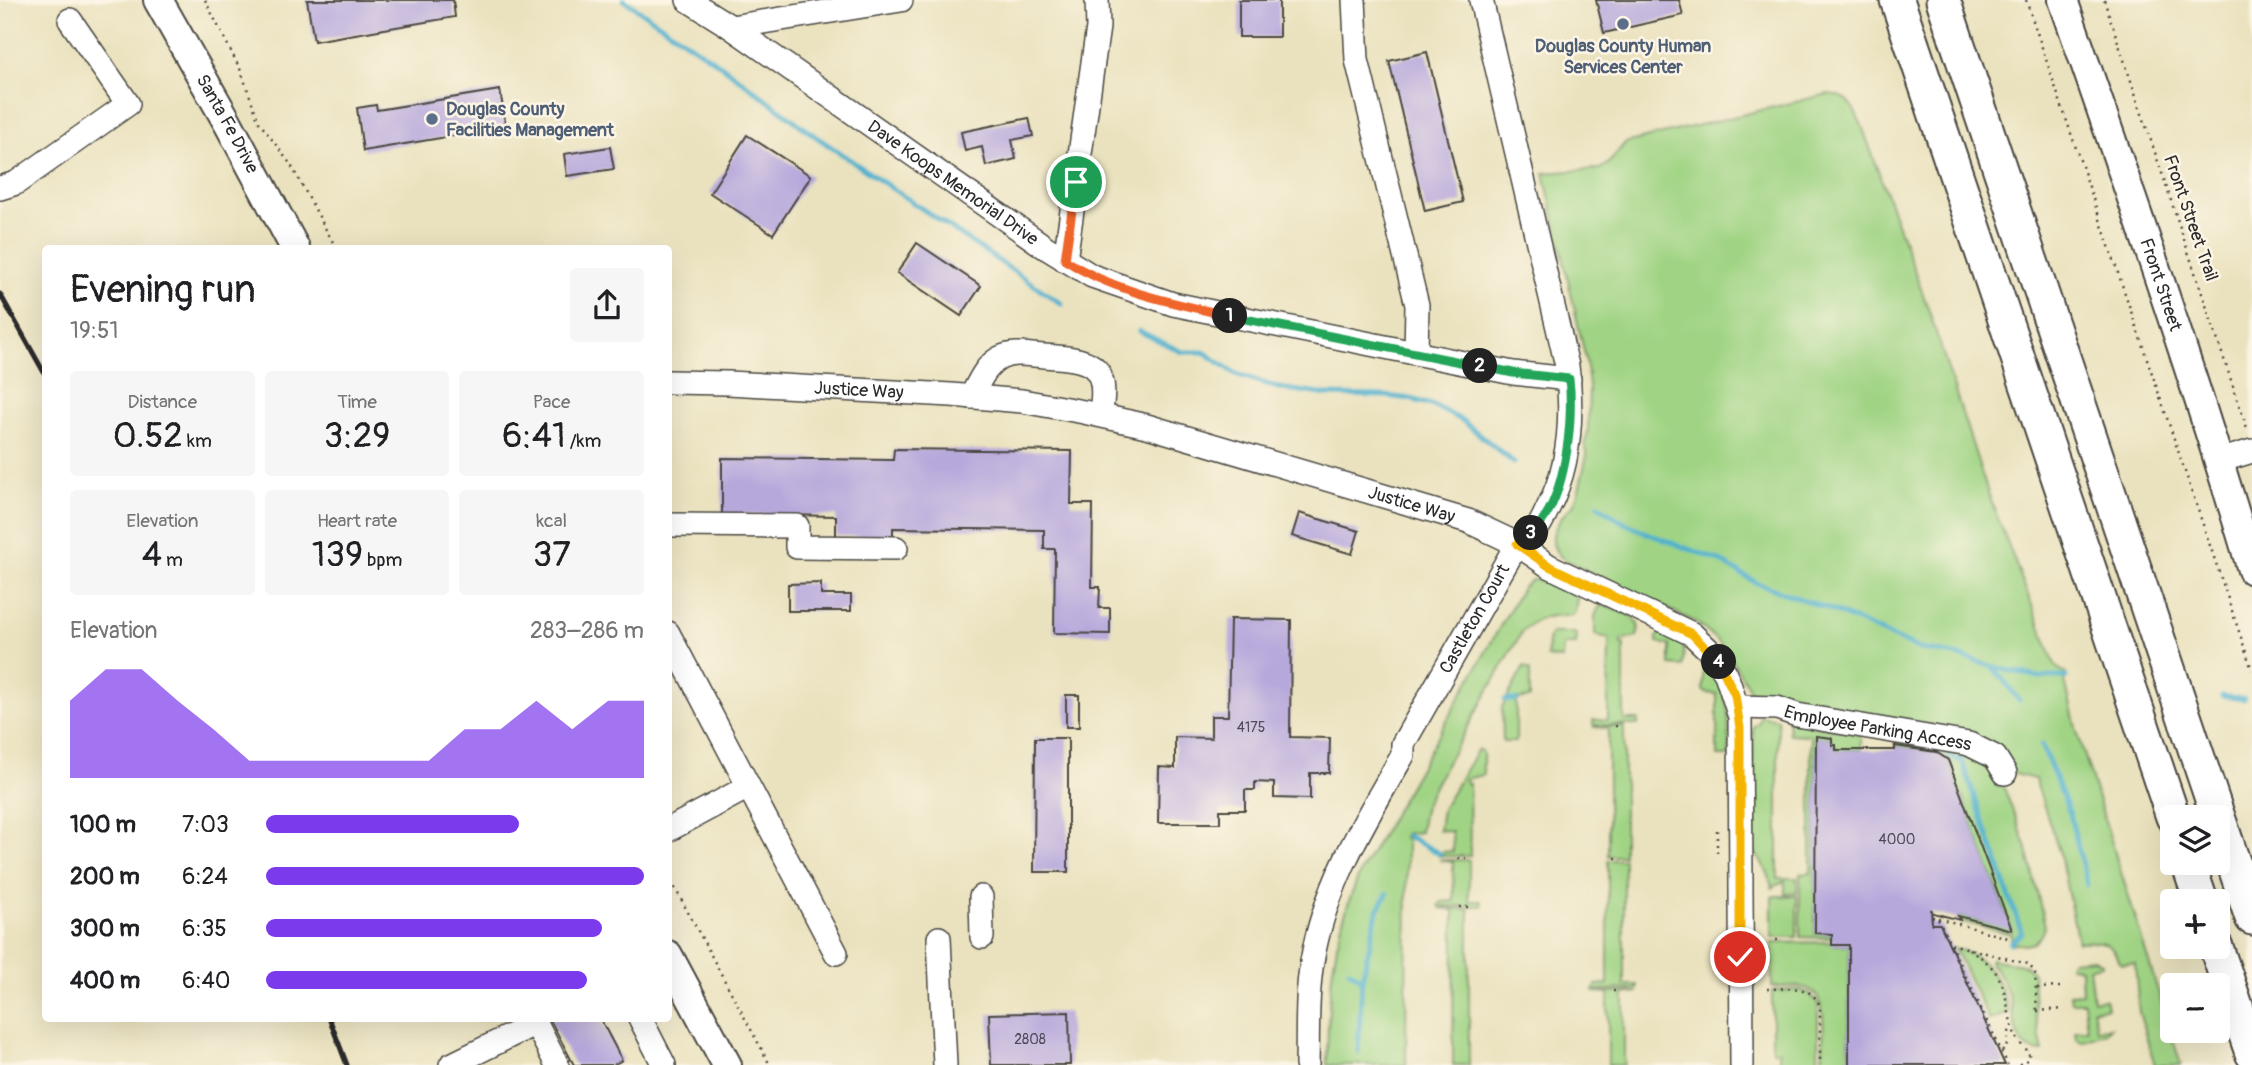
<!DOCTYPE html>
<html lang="en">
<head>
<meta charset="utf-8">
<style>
	body { margin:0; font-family:Pangolin,sans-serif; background:#f6f6f6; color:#202124; height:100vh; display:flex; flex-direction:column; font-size:26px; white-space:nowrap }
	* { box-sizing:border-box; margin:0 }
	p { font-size:23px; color:#757577 }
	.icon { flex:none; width:38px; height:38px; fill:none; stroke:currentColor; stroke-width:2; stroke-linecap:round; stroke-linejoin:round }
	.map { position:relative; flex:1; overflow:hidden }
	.details { position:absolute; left:42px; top:245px; width:630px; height:777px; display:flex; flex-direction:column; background:#fff; border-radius:7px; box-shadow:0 7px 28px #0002 }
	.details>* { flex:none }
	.controls { position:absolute; left:2160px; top:805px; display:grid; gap:14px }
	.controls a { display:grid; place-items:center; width:70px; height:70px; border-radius:7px; background:#fff; box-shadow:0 7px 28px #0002; font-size:35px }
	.pin { position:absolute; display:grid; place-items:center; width:60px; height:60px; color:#fff; margin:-30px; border:4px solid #fff; border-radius:50%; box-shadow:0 2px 7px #0007 }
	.km { position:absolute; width:35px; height:35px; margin:-18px; border-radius:50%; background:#222; color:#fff; font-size:19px; line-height:35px; text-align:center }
	.round { display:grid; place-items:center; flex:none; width:74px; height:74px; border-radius:7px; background:#f6f6f6 }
	.summary { display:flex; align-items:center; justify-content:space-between; height:119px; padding:0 28px }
	h1 { font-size:38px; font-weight:600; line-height:52px }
	.metrics { display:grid; grid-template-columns:repeat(3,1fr); gap:10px; height:119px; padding:7px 28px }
	.metrics div { display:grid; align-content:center; border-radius:7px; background:#f6f6f6; text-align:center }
	.metrics b { font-size:35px; font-weight:600 }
	.metrics small { font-size:19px; font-weight:400 }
	.metrics p { font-size:19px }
	.chart { height:196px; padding:14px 28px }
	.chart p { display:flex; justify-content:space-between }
	.chart svg { width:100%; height:126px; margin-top:7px; fill:#7c3aed; opacity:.7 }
	ul { padding:0 28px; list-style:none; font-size:23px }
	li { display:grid; grid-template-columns:112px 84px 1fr; align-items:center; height:52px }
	li i { height:18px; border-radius:9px; background:#7c3aed }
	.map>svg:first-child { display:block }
	.green { fill:#a0d484; stroke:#668058; stroke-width:2 }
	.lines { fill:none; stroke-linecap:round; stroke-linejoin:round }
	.stream { stroke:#50b1ce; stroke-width:5 }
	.building { fill:#b7a8dc }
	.minor-casing { stroke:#484641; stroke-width:26 }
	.major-casing { stroke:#484641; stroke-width:32 }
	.highway-casing { stroke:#484641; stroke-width:37 }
	.path { stroke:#484641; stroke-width:2.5; stroke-dasharray:2 5; stroke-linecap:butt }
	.minor { stroke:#fff; stroke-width:23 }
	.major { stroke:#fff; stroke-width:28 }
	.highway { stroke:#fff; stroke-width:33 }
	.rail { stroke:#2b2b2b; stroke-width:5 }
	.split-1-casing { stroke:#fff; stroke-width:14 }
	.split-2-casing { stroke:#fff; stroke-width:14 }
	.split-3-casing { stroke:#fff; stroke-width:14 }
	.split-4-casing { stroke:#fff; stroke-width:14 }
	.split-5-casing { stroke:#fff; stroke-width:14 }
	.split-1 { stroke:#f0652b; stroke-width:9 }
	.split-2 { stroke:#22a559; stroke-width:9 }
	.split-3 { stroke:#22a559; stroke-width:9 }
	.split-4 { stroke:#f5b400; stroke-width:9 }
	.split-5 { stroke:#f5b400; stroke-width:9 }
	.service-dot { fill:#5c6f8a; stroke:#fcf5e5; stroke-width:2.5 }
	.labels { text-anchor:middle; stroke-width:5; stroke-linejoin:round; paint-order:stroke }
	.number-label { font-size:14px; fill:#4e4a57 }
	.service-label { font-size:18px; font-weight:bold; fill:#4e5e75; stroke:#fcf5e5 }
	.street-label { font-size:18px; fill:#2b2b2b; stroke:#fcf5e5 }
</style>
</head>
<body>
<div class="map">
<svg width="2252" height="1065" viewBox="0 0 2252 1065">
	<rect width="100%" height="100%" fill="#fcf5e5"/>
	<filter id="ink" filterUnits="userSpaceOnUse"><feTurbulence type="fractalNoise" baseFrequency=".0143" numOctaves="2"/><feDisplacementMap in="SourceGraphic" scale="14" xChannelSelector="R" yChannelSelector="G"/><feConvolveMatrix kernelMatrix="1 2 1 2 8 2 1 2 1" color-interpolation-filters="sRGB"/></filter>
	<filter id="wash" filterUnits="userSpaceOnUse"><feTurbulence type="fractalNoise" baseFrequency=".00686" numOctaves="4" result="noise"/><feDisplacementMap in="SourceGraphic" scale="28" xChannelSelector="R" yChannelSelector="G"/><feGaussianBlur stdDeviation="1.57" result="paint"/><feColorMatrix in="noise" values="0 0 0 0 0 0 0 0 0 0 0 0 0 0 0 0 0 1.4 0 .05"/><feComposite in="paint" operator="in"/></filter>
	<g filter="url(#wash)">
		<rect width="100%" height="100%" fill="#eae2be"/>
		<g class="green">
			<path d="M1828,94C1851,96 1852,106 1862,126L1929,311L1988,493L2056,667L2066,673L2065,681L2076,728L2181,1065H2155L2139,1012L2135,963L2121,964C2111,940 2102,940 2078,942L2060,854L2035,779L2014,774L2011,767L1754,697L1729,654L1717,640L1694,621L1565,560C1546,547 1552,529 1565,513C1566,511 1572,507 1573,505C1580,494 1583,469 1587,456L1585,448L1588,429L1589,386L1586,360L1544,173L1600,169L1608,164L1625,143Z"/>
			<path d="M1547,576L1574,590L1577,598L1575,612L1572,615C1551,615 1537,616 1522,632L1435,784L1425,805L1420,832L1404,834V838L1407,839L1406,1065H1327C1328,993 1331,942 1359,875L1522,588L1532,580H1545Z"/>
			<path d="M1605,605C1622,612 1645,615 1637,637L1621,640V644H1624V720H1638V725H1593V720H1608L1609,638L1595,635V616L1599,607Z"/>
			<path d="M1665,631L1684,643L1683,666L1670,665V645L1657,643V636Z"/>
			<path d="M1551,633H1574L1577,635L1576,644L1563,645L1562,659L1547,657L1548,641Z"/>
			<path d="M1708,665C1731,689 1729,725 1729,756H1717V694L1706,693L1703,690V668Z"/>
			<path d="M1524,667L1530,671V698L1516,700V742H1503L1502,707Z"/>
			<path d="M1760,716L1778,719V878H1797V893L1785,894V881L1772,888L1768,873L1753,849V727L1759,722Z"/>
			<path d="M1788,720L1861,735V750H1836V745H1832V738L1816,737L1815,933L1832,934V938L1800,937V874L1811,873V735L1789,734Z"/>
			<path d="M1593,727H1624V856H1608V728Z"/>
			<path d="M1895,741L1976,752L1999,775L2026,845L2045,926L2041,935L2034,943L2025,945L2010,943L2012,934L1959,921L1958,916L2012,929L1948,760L1936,752L1895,746Z"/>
			<path d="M1478,749L1483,752V775L1465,779L1466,783H1469L1470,856H1439L1442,852L1453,851L1452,832L1439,830L1442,809Z"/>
			<path d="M1439,860H1469V901H1481L1482,906H1439L1441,902L1454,901L1453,862Z"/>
			<path d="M1608,860H1624V985H1638V989L1594,990L1596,985L1608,984Z"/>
			<path d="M1775,896H1797V937H1772V897Z"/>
			<path d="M1440,908L1469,909V1065H1453L1454,910Z"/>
			<path d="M1832,942L1833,945H1849V1065H1822C1822,1044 1831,996 1806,988C1796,985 1783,987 1772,987V943Z"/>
			<path d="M1954,948C1987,956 2002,981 2008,1013L1989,1020Z"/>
			<path d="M1991,959L2026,966L2033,973L2035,1012L2043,1052C2012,1051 2015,1019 2009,997C2005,984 2000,973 1990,963Z"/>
			<path d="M2094,959L2102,963V965L2089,967L2093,1000L2105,999L2107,1008L2093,1009L2097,1030L2110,1027L2106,1032L2082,1041L2076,1038L2075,1031L2087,1029L2084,1002H2071L2070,994L2082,993L2081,968L2070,967L2069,964L2072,961Z"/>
			<path d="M1800,990L1809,993L1818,1005V1065H1779V1051L1772,1050V991Z"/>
			<path d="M1594,992H1638L1624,994V1065H1608V993Z"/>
		</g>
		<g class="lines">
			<g class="stream">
				<path d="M624,0L722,66L815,136L1062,304"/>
				<path d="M1139,331L1182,352H1204L1236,374L1279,388L1328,395L1386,396L1411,399L1434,406L1463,421L1514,463"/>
				<path d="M1598,505L1621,521L1649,534L1718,560L1757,583L1834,611L1920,649L1960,656L1993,667L2039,677H2066"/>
				<path d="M1993,667L2019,700"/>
				<path d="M2222,696L2244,699"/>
				<path d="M1505,700H1516"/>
				<path d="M2042,745L2070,814L2087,885"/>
				<path d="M1941,749L1959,761L1962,760"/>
				<path d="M1961,758L2022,933L2010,943"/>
				<path d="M1407,836L1440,854"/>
				<path d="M1349,970L1362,979L1358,1052"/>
				<path d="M1362,979L1377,912L1387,894"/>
			</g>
		</g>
		<g id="blocks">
			<g class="building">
				<path d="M307,0H453L455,17L314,41Z"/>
				<rect x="1239" y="0" width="40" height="37"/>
				<path d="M1596,0H1679L1683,15L1604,33Z"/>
				<path d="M1427,52L1463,202L1425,211L1389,61Z"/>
				<path d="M500,90L506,127L363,151L357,108L376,105L377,110Z"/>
				<path d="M1029,118L1033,136L1012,140L1016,159L986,166L982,147L965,151L961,132Z"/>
				<path d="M747,135L811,176L773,234L710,193Z"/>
				<path d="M610,147L614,169L567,176L564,154Z"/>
				<path d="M917,243L981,286L961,316L897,273Z"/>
				<path d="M894,449L1072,451L1071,504H1093L1092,587H1100L1099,608H1110V634L1054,633L1055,549H1044V530L893,528V537L836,536V516L722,514V458L893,460Z"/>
				<path d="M1299,513L1359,531L1352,554L1292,536Z"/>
				<path d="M821,583V595H851V611H788V584Z"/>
				<path d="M1230,619L1291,620L1290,737L1330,738L1329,773H1310V799L1274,798V783L1255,782V790H1245V810H1220V823H1158L1159,767L1175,768V737L1211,738V716H1228Z"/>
				<rect x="1066" y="695" width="13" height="32"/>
				<path d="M1816,736L1832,738V745H1836V750H1895V746L1936,752L1948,760L2012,930L1958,916L1960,920L1933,913L1931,909L1932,924H1940L2005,1065H1849V945H1832V934L1815,933Z"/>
				<path d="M1035,738H1068V872H1034Z"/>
				<path d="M1069,1012L1070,1065H991L989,1014Z"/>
				<path d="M549,1018H600L622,1060L613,1065H574Z"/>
			</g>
		</g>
	</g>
	<g filter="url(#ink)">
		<use href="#blocks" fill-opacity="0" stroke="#484641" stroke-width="2"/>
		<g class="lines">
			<defs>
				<g id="minor">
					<path id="s1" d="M688,0L731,27L1045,247L1092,276L1173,304L1513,373L1569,379"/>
					<path d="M1354,0L1357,60L1417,305L1416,353"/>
					<path d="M731,27L901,0"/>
					<path d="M0,188L16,183L128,104L70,20"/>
					<path d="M1065,260L1098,27L1097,0"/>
					<path id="s2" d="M668,382L728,383L951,395L1022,401L1084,412L1147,426L1468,521L1517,544L1549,566L1692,634L1714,655L1726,674L1740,717L1742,1065"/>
					<path d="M971,397C979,382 985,366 1000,358C1013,351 1029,355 1044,356C1089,359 1111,362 1100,415"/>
					<path d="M2219,461L2252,451"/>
					<path d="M668,525L797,526V547L896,548"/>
					<path d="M668,633L836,953"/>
					<path id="s3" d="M1738,707L1777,708L1797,715L1969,744L1995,757L2005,773"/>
					<path d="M668,830L748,787"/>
					<path d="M981,897L982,937"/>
					<path d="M939,938L945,1065"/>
					<path d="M533,1018L557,1065"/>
					<path d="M640,1018L664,1065"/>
					<path d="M451,1065L536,1023"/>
					<path id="s4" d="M1307,1065C1308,1031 1306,996 1312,962C1324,887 1365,820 1403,755V744L1517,544C1523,539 1532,534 1538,527C1542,522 1545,514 1548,508C1571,464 1573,415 1567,366L1481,0"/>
				</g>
				<g id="major">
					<path id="s5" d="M158,0L228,123L295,248"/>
					<path id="s6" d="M2063,0C2129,189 2195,378 2252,570"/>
					<path d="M668,955L727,1065"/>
				</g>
				<g id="highway">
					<path d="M1897,0L2173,817"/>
					<path d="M1943,0L2252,918"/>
					<path d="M2188,863L2201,901"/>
					<path d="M2216,947L2252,1053"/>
				</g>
			</defs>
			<use href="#minor" class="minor-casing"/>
			<use href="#major" class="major-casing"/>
			<use href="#highway" class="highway-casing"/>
			<g class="path">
				<path d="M205,0L241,71L259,122L291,165L336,248"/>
				<path d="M2026,0L2252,670"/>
				<path d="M2104,0L2248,431"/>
				<path d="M1615,726H1618"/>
				<path d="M1717,853V826"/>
				<path d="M1458,858H1466"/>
				<path d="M1615,858H1619"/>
				<path d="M668,875L770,1065"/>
				<path d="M1459,907H1469"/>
				<path d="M1932,917L1938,918L2008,1065"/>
				<path d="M1938,918L2008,938"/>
				<path d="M1776,940H1780"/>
				<path d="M1951,944L2028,964L2035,972L2037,1014"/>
				<path d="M1969,949C1980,956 1991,964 1998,976C2012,1000 2005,1037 2030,1052L2027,1060L2018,1065"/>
				<path d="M2037,988L2061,987"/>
				<path d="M1767,989C1787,989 1811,983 1820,1006V1065"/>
				<path d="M1613,991H1619"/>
				<path d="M2037,1011L2064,1009"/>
				<path d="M2002,1051L2006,1049L2010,1027"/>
			</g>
			<use href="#minor" class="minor"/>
			<use href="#major" class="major"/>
			<use href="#highway" class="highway"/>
			<g class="rail">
				<path d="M0,294L46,376"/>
				<path d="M329,1018L347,1065"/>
			</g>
		</g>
	</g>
	<g class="lines" filter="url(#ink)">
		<defs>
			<path id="split-1" d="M1076,182L1065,260C1114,292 1174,303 1230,316"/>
			<path id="split-2" d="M1230,316L1480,366"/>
			<path id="split-3" d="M1480,366L1513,373L1569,379C1574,420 1566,505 1531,533"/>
			<path id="split-4" d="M1531,533L1517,544L1549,566L1692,634L1719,662"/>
			<path id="split-5" d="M1719,662L1735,695L1740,728V957"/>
		</defs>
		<use href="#split-1" class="split-1-casing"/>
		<use href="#split-2" class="split-2-casing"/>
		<use href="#split-3" class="split-3-casing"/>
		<use href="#split-4" class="split-4-casing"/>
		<use href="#split-5" class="split-5-casing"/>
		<use href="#split-1" class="split-1"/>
		<use href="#split-2" class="split-2"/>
		<use href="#split-3" class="split-3"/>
		<use href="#split-4" class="split-4"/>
		<use href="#split-5" class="split-5"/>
	</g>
	<g class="service-dot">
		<circle cx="1623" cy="24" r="7"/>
		<circle cx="432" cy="119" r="7"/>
	</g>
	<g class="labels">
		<g class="number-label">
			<text x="1251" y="732">4175</text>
			<text x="1897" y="844">4000</text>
			<text x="1030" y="1044">2808</text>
		</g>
		<g class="service-label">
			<text x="1623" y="52">Douglas County Human<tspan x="1623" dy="21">Services Center</tspan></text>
			<text x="446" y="115" text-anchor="start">Douglas County<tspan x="446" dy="21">Facilities Management</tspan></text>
		</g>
		<g class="street-label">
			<text dy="6" stroke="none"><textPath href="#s5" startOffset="142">Santa Fe Drive</textPath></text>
			<text dy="6" stroke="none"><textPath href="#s1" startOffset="322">Dave Koops Memorial Drive</textPath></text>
			<text transform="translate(2191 218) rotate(71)" y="6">Front Street Trail</text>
			<text dy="6" stroke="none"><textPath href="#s6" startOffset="301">Front Street</textPath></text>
			<text dy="6" stroke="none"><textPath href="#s2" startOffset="191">Justice Way</textPath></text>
			<text dy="6" stroke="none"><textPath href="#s2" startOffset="758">Justice Way</textPath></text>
			<text dy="6" stroke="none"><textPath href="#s4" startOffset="486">Castleton Court</textPath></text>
			<text dy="6" stroke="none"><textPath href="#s3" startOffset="142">Employee Parking Access</textPath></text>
		</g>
	</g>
</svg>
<div class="controls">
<a><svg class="icon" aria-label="layers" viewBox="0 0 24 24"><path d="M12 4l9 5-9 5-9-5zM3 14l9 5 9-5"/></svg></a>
<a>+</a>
<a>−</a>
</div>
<div class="pin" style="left:1076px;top:182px;background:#1e9e55"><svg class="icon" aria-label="arrive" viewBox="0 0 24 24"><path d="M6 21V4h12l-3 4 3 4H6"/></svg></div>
<div class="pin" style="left:1740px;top:957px;background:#d93025"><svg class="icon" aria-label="check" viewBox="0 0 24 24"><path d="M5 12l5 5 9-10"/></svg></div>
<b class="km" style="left:1230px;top:316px">1</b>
<b class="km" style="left:1480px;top:366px">2</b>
<b class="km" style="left:1531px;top:533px">3</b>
<b class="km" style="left:1719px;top:662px">4</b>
<section class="details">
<div class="summary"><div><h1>Evening run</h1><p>19:51</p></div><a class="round"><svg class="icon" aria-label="share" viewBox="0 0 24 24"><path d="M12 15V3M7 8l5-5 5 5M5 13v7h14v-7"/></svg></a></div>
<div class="metrics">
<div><p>Distance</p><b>0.52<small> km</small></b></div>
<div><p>Time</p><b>3:29</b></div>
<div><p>Pace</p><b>6:41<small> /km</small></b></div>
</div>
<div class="metrics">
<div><p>Elevation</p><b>4<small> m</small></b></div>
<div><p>Heart rate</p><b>139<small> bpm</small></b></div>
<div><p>kcal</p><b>37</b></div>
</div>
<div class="chart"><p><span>Elevation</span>283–286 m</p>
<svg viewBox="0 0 160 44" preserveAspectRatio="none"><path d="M0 44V17L10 6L20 6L30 17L40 27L50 38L60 38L70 38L80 38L90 38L100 38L110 27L120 27L130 17L140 27L150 17L160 17V44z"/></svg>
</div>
<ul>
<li><b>100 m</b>7:03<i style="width:67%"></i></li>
<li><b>200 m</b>6:24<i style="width:100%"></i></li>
<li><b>300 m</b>6:35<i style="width:89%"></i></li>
<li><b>400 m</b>6:40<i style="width:85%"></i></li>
</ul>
</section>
</div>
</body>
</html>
